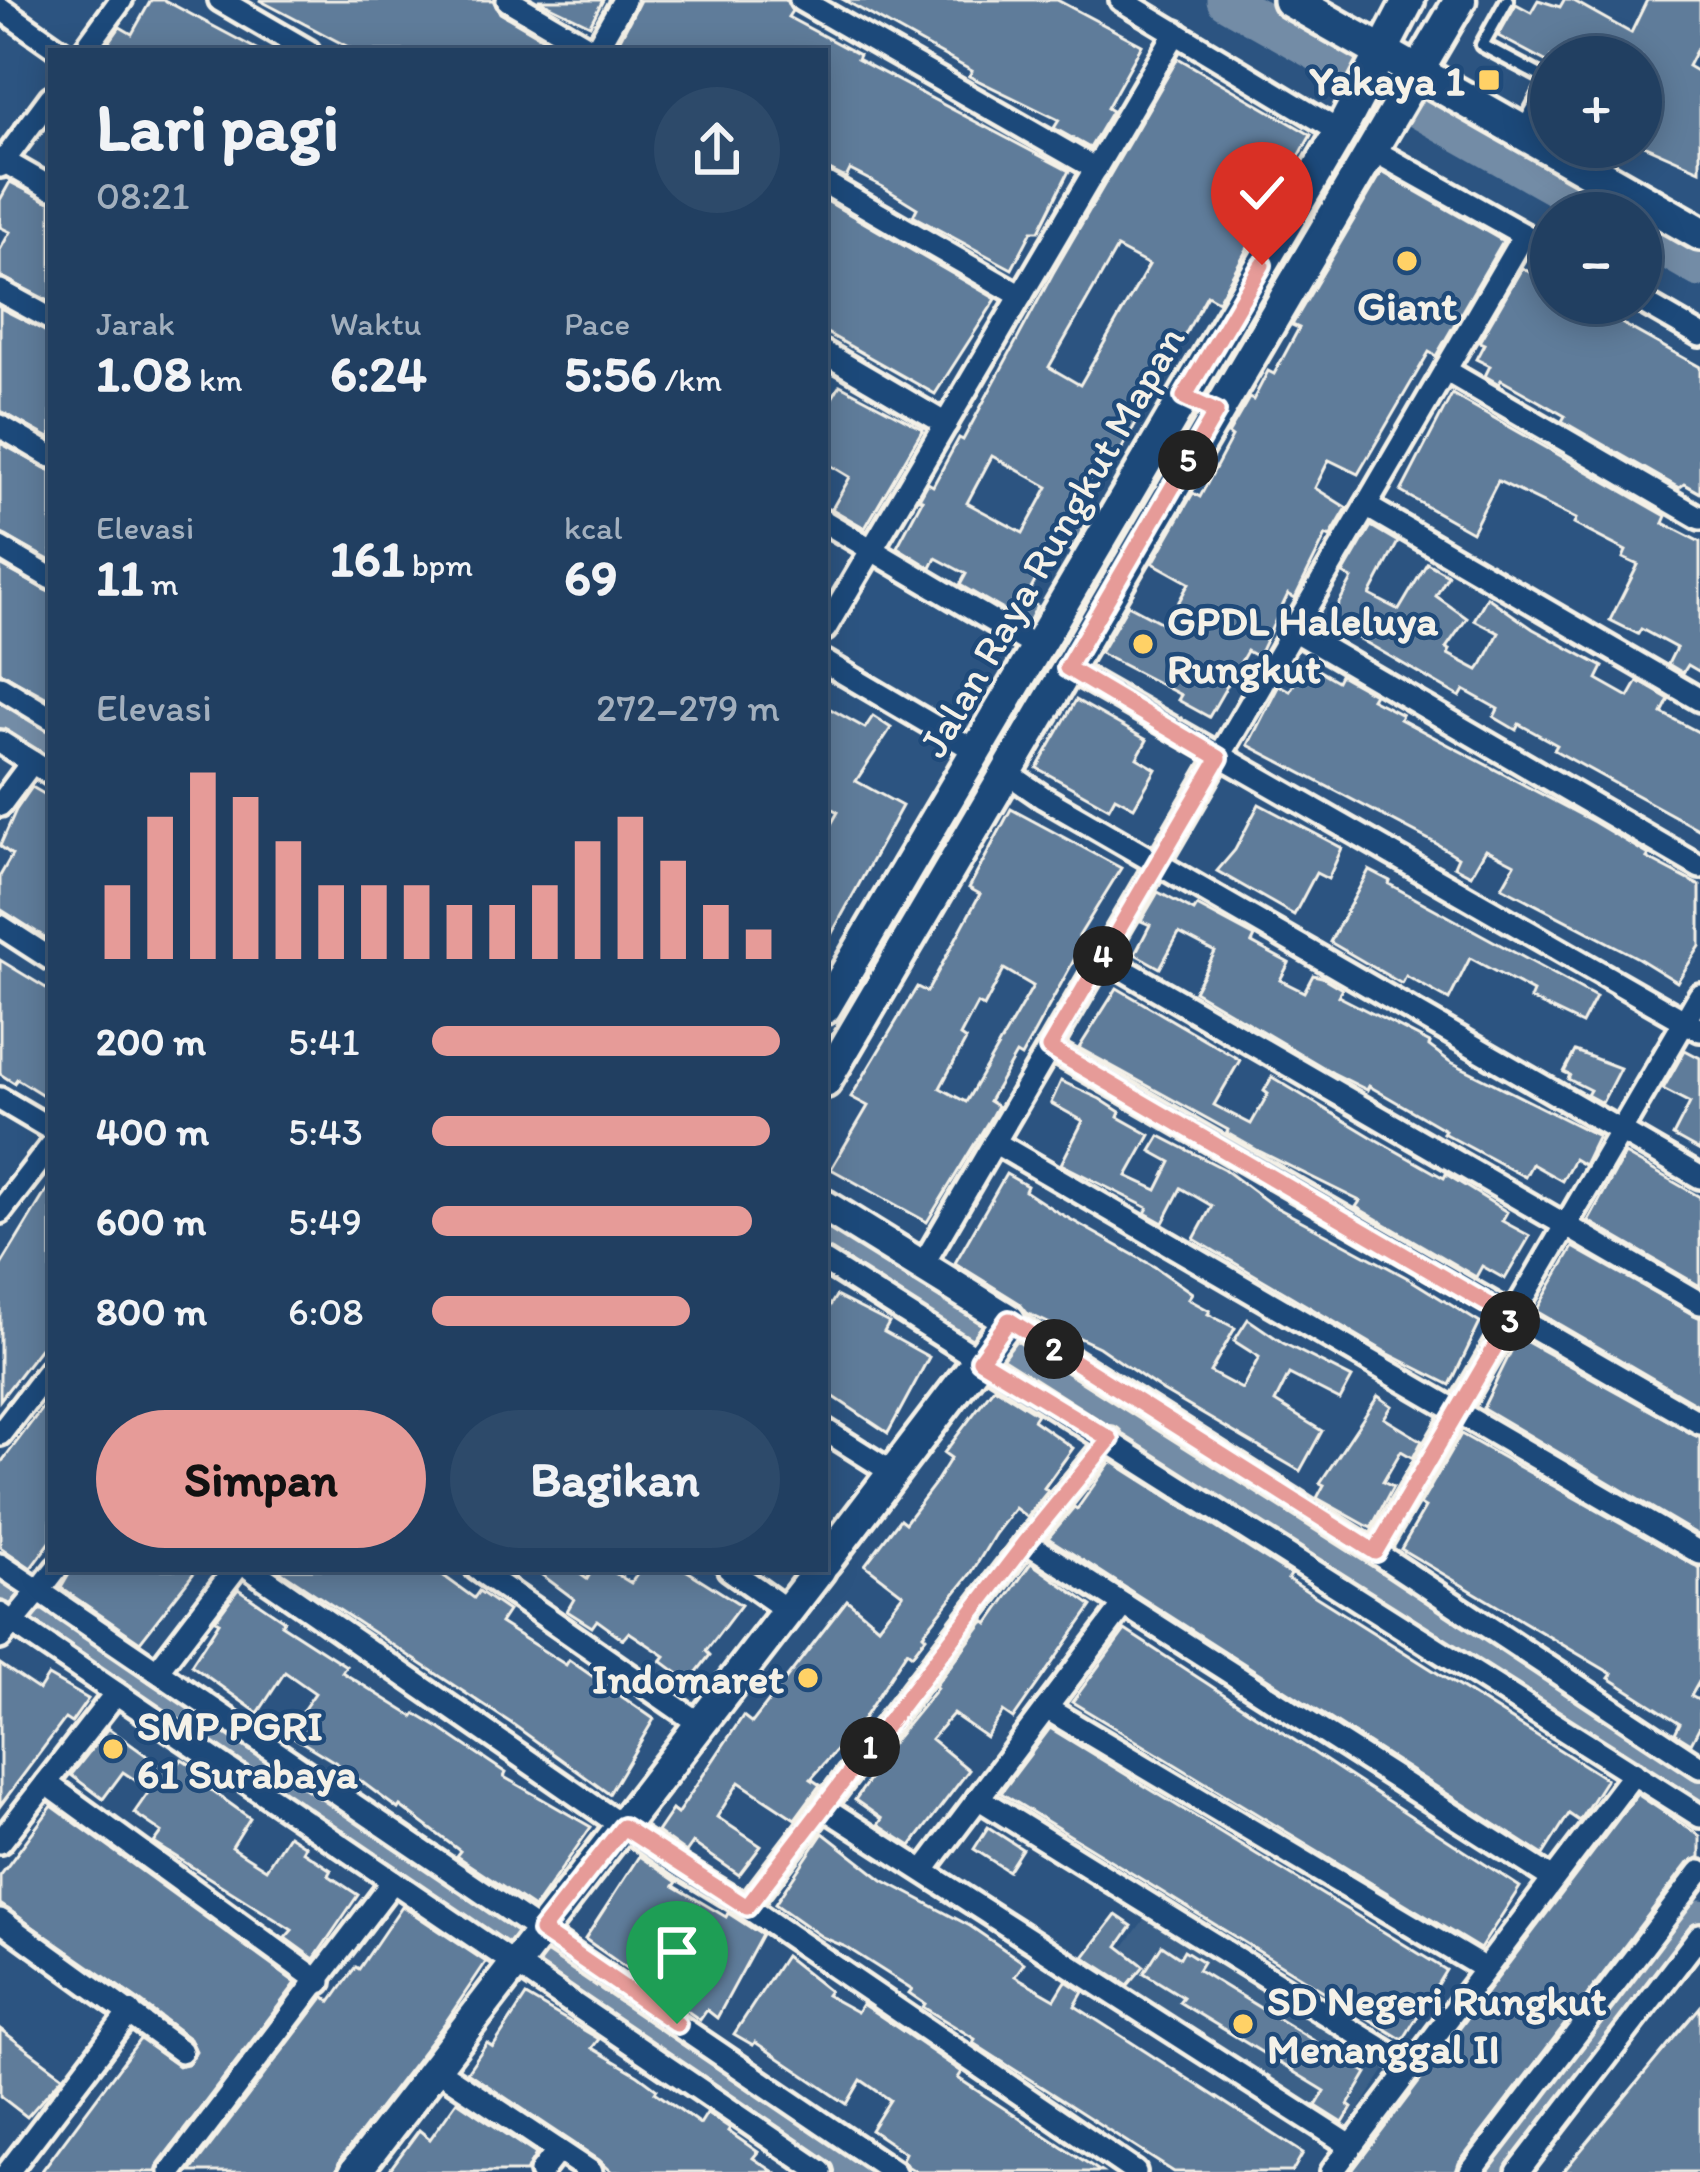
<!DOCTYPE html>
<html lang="id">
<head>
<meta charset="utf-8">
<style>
	body { margin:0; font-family:Itim,sans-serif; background:#2d4a6a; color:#f1f3f6; height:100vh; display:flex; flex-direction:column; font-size:45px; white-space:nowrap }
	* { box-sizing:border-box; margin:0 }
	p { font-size:39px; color:#a2afbd }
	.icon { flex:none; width:66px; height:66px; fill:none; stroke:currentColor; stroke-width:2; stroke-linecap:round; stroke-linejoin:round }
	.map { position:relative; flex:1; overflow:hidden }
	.details { position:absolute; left:48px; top:48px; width:780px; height:1524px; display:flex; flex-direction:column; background:#213f61; border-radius:0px; box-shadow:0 6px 30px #0003,0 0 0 3px #3e5876 }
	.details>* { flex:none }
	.controls { position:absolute; left:1530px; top:36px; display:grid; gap:24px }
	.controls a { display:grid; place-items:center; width:132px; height:132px; border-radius:50%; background:#213f61; box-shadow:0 6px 30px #0003,0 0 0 3px #3e5876; font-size:60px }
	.pin { position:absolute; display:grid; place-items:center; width:102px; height:102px; color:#fff; margin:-123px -51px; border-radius:50% 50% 50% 0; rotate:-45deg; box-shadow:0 0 12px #0007 }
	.pin .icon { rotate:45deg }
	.km { position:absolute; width:60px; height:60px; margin:-30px; border-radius:50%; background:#222; color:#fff; font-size:33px; line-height:60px; text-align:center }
	.round { display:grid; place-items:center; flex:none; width:126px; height:126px; border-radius:63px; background:#2d4a6a }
	.overview { display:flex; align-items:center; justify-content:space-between; height:204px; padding:0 48px }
	h1 { font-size:66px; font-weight:800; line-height:90px }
	.figures { display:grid; grid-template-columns:repeat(3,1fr); gap:18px; height:204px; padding:12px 48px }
	.figures div { display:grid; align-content:center }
	.figures b { font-size:51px; font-weight:800 }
	.figures small { font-size:33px; font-weight:400 }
	.figures p { font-size:33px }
	.chart { height:336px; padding:24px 48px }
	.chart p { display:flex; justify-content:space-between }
	.chart svg { width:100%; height:216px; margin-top:12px; stroke:#e69b98; stroke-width:6 }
	.action { display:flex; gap:24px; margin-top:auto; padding:24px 48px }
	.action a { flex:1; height:138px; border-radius:72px; background:#e69b98; color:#111; font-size:48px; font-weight:800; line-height:138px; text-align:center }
	.action a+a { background:#2d4a6a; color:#f1f3f6 }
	ul { padding:0 48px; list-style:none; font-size:39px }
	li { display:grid; grid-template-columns:192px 144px 1fr; align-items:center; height:90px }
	li i { height:30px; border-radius:15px; background:#e69b98 }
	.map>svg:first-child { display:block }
	.built { fill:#3b6088 }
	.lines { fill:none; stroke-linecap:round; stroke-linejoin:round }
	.river { stroke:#738ca6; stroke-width:39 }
	.building { fill:#5e7b9a; stroke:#f4f1e8; stroke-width:3; fill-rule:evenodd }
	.lane-casing { stroke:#f4f1e8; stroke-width:20 }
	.street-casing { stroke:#f4f1e8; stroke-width:30 }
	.secondary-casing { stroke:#f4f1e8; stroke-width:39 }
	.primary-casing { stroke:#f4f1e8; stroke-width:42 }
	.lane { stroke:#1f4a7a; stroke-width:10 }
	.street { stroke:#1f4a7a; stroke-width:21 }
	.secondary { stroke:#1f4a7a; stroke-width:30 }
	.primary { stroke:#1f4a7a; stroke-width:33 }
	.route-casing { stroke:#fff; stroke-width:24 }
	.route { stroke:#e69b98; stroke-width:15 }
	.poi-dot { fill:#ffd166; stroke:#1f4a7a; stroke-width:4.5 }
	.labels { text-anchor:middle; stroke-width:9; stroke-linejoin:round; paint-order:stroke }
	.poi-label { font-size:42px; font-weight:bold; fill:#f4f1e8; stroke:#1f4a7a; text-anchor:start }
	.street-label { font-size:42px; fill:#f4f1e8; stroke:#1f4a7a }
</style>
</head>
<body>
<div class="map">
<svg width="1700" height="2172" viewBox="0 0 1700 2172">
	<rect width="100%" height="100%" fill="#2c5481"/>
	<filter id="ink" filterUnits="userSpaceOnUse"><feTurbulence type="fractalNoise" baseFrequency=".00833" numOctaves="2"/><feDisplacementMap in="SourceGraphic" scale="24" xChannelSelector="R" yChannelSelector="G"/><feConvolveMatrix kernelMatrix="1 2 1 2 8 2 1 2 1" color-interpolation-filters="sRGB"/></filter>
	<g filter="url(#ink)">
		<path class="built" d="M1149,1913L1385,2070L1341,2137L1100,1978Z"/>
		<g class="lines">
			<g class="river">
				<path d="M1226,0L1603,213"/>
				<path d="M1641,234L1700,268"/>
				<path d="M0,725L51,756"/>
				<path d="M825,1242L1700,1791"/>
				<path d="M0,1592L856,2172"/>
				<path d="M1501,2172L1700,1919"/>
			</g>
		</g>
		<g class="building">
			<path d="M151,0H164L260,51H103L120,27L132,34Z"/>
			<path d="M259,0H493L500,13L565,51H356Z"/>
			<path d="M538,0H603L590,25Z"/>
			<path d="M640,0H786L792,11L788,17L859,55L857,59L1069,171L1039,231H1032L1012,269L913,216L917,208L883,187L850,170L846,178L825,168V51H638L619,41Z"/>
			<path d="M844,0H1057L1142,45L1107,108L1112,111L1090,148L1054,128L1059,120L969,76L972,71Z"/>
			<path d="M1538,0L1560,7L1564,0H1572L1631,33L1647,0H1700V43L1688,66L1700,73V170L1641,144V57H1551V64L1498,36L1516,4L1531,12Z"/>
			<path d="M1178,58L1311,135L1218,301L1207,295L1110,470L1099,463L1078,503L1093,511L1071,551L1056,543L1025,600L1037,606L1028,624L960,585L966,574L936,558L931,568L897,547L922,500L919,499L928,483L933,486L959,438L963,440L1053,273ZM1117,248L1149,265L1080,385L1049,367ZM992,456L1048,487L1023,533L967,503Z"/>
			<path d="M1382,172L1503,241L1436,356L1429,352L1358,474L1329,460L1315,488L1347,508L1330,537L1326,535L1295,598L1288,594L1258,657L1247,651L1209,717L1178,700L1181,695L1100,653L1128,605L1166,625L1189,583L1153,563L1193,493L1200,497L1232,437L1228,434L1249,398L1253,400L1268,371L1274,374L1299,328L1292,325Z"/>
			<path d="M10,182L51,203V302L0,276V250L10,232L0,227V200Z"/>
			<path d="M825,200L996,299L935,394L825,332Z"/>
			<path d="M1522,268L1551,284V303H1585L1700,367V493L1684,484L1679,488L1562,421L1565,416L1501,380L1499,384L1485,376L1490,366L1476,359L1484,344L1479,342Z"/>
			<path d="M0,308L51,334V439L0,411Z"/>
			<path d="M840,385L923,429L865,528L832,509L850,477L825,462V410Z"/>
			<path d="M1452,394L1666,516L1663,523L1700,542V672L1688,665L1683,673L1668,664L1676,648L1641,629L1638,634L1610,620L1638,565L1623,558L1626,551L1574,524L1576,519L1498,481L1472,532L1401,492Z"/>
			<path d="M0,443L51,471V561L0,533Z"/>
			<path d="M1371,526L1398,542L1370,595L1399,610L1427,563L1448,575L1436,596L1467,618L1446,648L1450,650L1448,654L1478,670L1483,663L1499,633L1474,620L1487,597L1533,629L1603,667L1597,679L1629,697L1638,681L1669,699L1662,713L1700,733V830L1554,750L1557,745L1519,724L1516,730L1494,717L1498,709L1464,690L1460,697L1329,621L1352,579L1343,574Z"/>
			<path d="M0,565L51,593V700L0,672Z"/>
			<path d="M1306,663L1337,681L1340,675L1347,679L1374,694L1371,699L1402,715L1400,719L1594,822L1649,855L1647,858L1700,886V946L1677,982L1638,958L1502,887L1515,864L1486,849L1471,875L1454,866L1458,857L1437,844L1248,745L1279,685L1290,691Z"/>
			<path d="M1076,700L1147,740L1137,758L1156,769L1134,807L1115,797L1109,808L1037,768Z"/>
			<path d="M825,706L865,728L873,716L891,728L856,781L902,806L825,946V835L838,812L825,805Z"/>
			<path d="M32,787L51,798V941L0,909V876L12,855L0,846L16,810Z"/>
			<path d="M1259,804L1342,848L1328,879L1316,873L1294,915L1217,871L1235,850Z"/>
			<path d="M1011,809L1121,868L1079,936L1085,940L1021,1057L1016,1054L989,1101L997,1106L991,1117L927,1222L831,1169L868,1106L851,1097L917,987L927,992L980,894L969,888ZM1004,969L1033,986L966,1102L940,1088L966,1040L960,1036L977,1004L984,1007Z"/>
			<path d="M1369,870L1390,881L1389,884L1596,997L1582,1024L1530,999L1533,992L1470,958L1449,1000L1406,976L1402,984L1330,942Z"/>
			<path d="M1158,892L1194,911L1197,906L1255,937L1252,943L1289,963L1280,980L1304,992L1313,975L1322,977L1342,989L1338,996L1430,1043L1429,1046L1449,1061L1598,1136L1584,1165L1574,1159L1562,1181L1532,1164L1525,1177L1443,1133L1445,1130L1369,1086L1367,1090L1333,1073L1194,991L1215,952L1179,933L1160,968L1135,954L1150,925L1141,921Z"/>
			<path d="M0,960L51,991V1100L17,1079L14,1083L0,1074Z"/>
			<path d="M1117,988L1240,1060L1214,1105L1251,1124L1268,1094L1264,1091L1272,1077L1375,1139L1444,1178L1446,1174L1507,1212L1502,1221L1530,1236L1505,1279L1482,1266L1476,1277L1356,1207L1360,1201L1257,1150L1227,1133L1228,1130L1079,1048Z"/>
			<path d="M1685,1050L1700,1058V1151L1673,1136L1690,1103L1663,1089Z"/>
			<path d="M1575,1051L1620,1068L1602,1103L1587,1095L1590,1090L1568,1079L1570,1075L1564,1072Z"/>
			<path d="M1061,1081L1100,1099L1120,1112L1118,1117L1150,1135L1127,1176L1157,1190L1171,1162L1151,1151L1160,1136L1224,1169L1272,1205L1406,1277L1480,1323L1450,1385L1389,1354L1194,1239L1212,1206L1181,1188L1163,1223L1145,1213L1148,1208L1061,1164L1083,1121L1051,1103Z"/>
			<path d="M1625,1154L1700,1197V1286L1588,1221Z"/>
			<path d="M1006,1174L1027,1186L1025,1191L1054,1210L1155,1267L1192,1293L1188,1299L1210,1311L1208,1314L1235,1328L1210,1372L1242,1389L1259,1357L1234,1341L1248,1319L1283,1343L1352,1378L1340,1400L1289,1374L1275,1402L1322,1431L1300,1471L1163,1391L1099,1347L1027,1313L1019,1303L955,1263Z"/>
			<path d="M51,1183V1334L0,1400V1267Z"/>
			<path d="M1573,1247L1700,1318V1406L1536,1311Z"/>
			<path d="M836,1296L889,1323L884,1332L929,1357L888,1433L825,1391V1314Z"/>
			<path d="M1518,1337L1700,1438V1536L1483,1408Z"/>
			<path d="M994,1387L1037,1414L1033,1420L1073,1448L1044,1488L1048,1491L1027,1517L1015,1508L995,1534L972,1572L923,1634L926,1637L912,1655L907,1651L861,1722L811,1779L820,1785L795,1819L739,1782L717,1817L761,1846L739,1875L693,1843L686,1853L657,1832L672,1810L677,1814L743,1716L752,1723L847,1600L878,1626L903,1594L865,1565L900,1519L905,1523L934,1485L951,1458L944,1453Z"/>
			<path d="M51,1396V1541L31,1568L0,1547V1464Z"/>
			<path d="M1378,1396L1392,1406L1384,1418L1422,1441L1413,1458L1401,1451L1383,1482L1393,1487L1371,1528L1317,1498L1324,1485L1320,1483Z"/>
			<path d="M1461,1434L1700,1568V1680L1691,1696L1700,1701V1726L1691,1743L1675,1733L1680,1723L1609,1678L1612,1674L1401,1549L1425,1508L1420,1505Z"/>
			<path d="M1111,1461L1291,1575L1288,1579L1606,1779L1579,1821L1569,1814L1543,1855L1048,1538L1074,1507L1077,1509Z"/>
			<path d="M1031,1563L1092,1606L1013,1719L1003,1712L986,1737L953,1714L931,1739L969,1770L911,1846L878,1825L882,1819L855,1800L874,1773L870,1770L937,1688L935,1686L984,1621L988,1624Z"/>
			<path d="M72,1569H197L140,1642L61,1588Z"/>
			<path d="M277,1569H434L474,1598L479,1591L508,1611L500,1623L566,1665L569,1660L654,1719L609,1794L511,1723Z"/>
			<path d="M534,1569H573L587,1579L593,1569H608L631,1583L641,1569H684L741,1605L706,1651L710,1655L689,1682L661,1661L665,1656L629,1632L623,1639L597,1620L592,1627L567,1611L574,1599Z"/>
			<path d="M238,1589L284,1620L281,1624L346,1666L342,1672L414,1717L416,1714L441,1729L506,1773L504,1777L591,1827L534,1908L456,1856L460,1851L400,1806L398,1809L338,1764L287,1733L315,1693L285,1672L258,1713L191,1665L219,1622L215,1620Z"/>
			<path d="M1125,1630L1520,1887L1480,1949L1072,1702Z"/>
			<path d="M0,1664L39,1690L48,1676L88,1699L71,1723L65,1719L0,1806Z"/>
			<path d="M108,1728L172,1774L182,1759L202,1772L197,1780L250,1818L232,1847L247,1857L266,1869L288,1835L305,1846L302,1851L331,1870L328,1875L358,1895L314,1959L285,1938L292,1930L154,1843L162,1832L134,1813L150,1790L123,1772L103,1799L71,1775Z"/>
			<path d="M1050,1728L1446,1970L1403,2040L1001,1793Z"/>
			<path d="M1637,1794L1700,1836V1857L1688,1863L1459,2163L1456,2172H1351Z"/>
			<path d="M52,1806L296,1983L159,2163L156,2172H41L140,2039L178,2066L188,2064L196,2051L190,2039L138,2000L0,1904V1876Z"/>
			<path d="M988,1827L1022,1849L1008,1871L974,1849Z"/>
			<path d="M823,1833L883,1880L970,1926L1024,1963L1015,1976L1055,1999L1066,1981L1083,1992L1075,2006L1303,2153L1292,2172H1174L973,2043L975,2039L923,2007L925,2004L909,1993L912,1989L846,1947L822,1937L775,1904Z"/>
			<path d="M639,1856L677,1882L674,1886L726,1917L728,1913L762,1935L717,2018L707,2010L700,2020L585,1939Z"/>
			<path d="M402,1906L486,1962L445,2023L340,2160L336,2172H190L324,1996L331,2002L356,1967L359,1969Z"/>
			<path d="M1116,1915L1132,1926L1118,1946L1144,1966L1128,1985L1084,1957Z"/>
			<path d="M1162,1945L1180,1957L1184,1950L1203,1962L1198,1970L1367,2073L1348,2105L1352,2108L1343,2123L1316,2106L1325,2091L1179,2002L1183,1997L1144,1973Z"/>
			<path d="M785,1956L829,1991L826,1995L857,2012L862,2004L879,2015L962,2072L958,2078L1101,2172H917L907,2166L902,2159L905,2153L871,2130L890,2100L861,2080L847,2104L755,2042L753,2045L734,2034Z"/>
			<path d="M526,1996L599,2039L592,2048L638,2075L657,2089L655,2092L700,2124L707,2113L730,2128L728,2131L758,2152L753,2158L774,2172H612L599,2160L467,2072L487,2043L493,2047Z"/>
			<path d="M1700,2007V2172H1563L1672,2040Z"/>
			<path d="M0,2029L63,2076L27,2117L0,2096Z"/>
			<path d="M457,2101L536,2154L526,2172H388L419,2130L430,2139Z"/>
		</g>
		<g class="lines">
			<defs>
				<path id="lane" d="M1507,0L1482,45L1548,80L1522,128"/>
				<g id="street">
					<path d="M220,0L308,51"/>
					<path d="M508,0L595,51"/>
					<path d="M801,0L1096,169"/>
					<path d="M1121,0L1340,132"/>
					<path d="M0,8L61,51"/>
					<path d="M84,51L121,0"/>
					<path d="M595,51L624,0"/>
					<path d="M1371,149L1551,250"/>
					<path d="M0,159L51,188"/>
					<path d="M0,166L51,97"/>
					<path d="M825,183L1021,296"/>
					<path d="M0,291L51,319"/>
					<path d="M1641,301L1700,335"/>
					<path d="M825,353L946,424"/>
					<path d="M1445,370L1700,518"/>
					<path d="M0,426L51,456"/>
					<path d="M1366,506L1700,700"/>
					<path d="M825,522L1038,648"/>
					<path d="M0,548L51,578"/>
					<path d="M825,629L1176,32"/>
					<path d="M1293,630L1700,867"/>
					<path d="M825,662L976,751"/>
					<path d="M1067,668L1700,1030"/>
					<path d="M0,687L51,718"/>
					<path d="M0,742L51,774"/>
					<path d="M1006,772L1044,798L1700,1177"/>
					<path d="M0,805L32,762"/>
					<path d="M0,926L51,959"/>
					<path d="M1102,957L1700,1303"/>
					<path d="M1049,1048L1700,1423"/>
					<path d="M0,1099L51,1129"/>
					<path d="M994,1142L1700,1553"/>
					<path d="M0,1212L51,1146"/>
					<path d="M825,1262L1700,1816"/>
					<path d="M922,1266L1524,235"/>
					<path d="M1009,1320L1375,1552L1700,1767"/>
					<path d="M825,1430L893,1473"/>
					<path d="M0,1434L51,1368"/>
					<path d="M1026,1542L1553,1879"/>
					<path d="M1375,1552L1700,995"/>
					<path d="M0,1565L39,1591L0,1638"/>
					<path d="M56,1569L39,1591L894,2172"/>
					<path d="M251,1569L678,1865L747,1907L1135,2172"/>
					<path d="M477,1569L700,1724"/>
					<path d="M729,1569L788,1611"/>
					<path d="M0,1614L821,2172"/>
					<path d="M157,1671L235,1569"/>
					<path d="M1046,1708L1485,1969"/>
					<path d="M46,1783L320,1982"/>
					<path d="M978,1798L1411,2067"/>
					<path d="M823,1807L1351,2146"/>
					<path d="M0,1842L116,1693"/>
					<path d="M924,1870L1124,1605"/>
					<path d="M747,1907L1026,1542L1110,1439"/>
					<path d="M0,1920L181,2051"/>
					<path d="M435,2068L591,2172"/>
					<path d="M8,2172L130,2012"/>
					<path d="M171,2172L393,1881"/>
					<path d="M541,2172L558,2150"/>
					<path d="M1332,2172L1634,1773"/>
					<path d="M1471,2172L1700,1872"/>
					<path d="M1518,2172L1700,1935"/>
				</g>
				<g id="secondary">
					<path d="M825,1008L1340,132L1409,0"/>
					<path d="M825,1082L1460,0"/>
					<path d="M825,1206L1009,1320L825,1562"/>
					<path d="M355,2172L820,1569"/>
				</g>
				<path id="primary" d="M1290,0L1700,233"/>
			</defs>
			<use href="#lane" class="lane-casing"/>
			<use href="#street" class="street-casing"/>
			<use href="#secondary" class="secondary-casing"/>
			<use href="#primary" class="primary-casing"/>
			<use href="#lane" class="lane"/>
			<use href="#street" class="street"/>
			<use href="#secondary" class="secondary"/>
			<use href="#primary" class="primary"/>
		</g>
	</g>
	<g class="lines" filter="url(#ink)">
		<defs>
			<path id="route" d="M677,2024L541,1931L623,1827L747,1907L1026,1542L1110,1439L980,1360L1009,1320L1375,1552L1512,1318L1049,1048L1219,758L1067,668L1216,412L1184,397L1262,265"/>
		</defs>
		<use href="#route" class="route-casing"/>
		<use href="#route" class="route"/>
	</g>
	<g class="poi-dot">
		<rect x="1477" y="68" width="24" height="24" rx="6"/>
		<circle cx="1407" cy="261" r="12"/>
		<circle cx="1143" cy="644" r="12"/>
		<circle cx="808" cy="1678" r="12"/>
		<circle cx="113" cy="1749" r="12"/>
		<circle cx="1243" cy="2024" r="12"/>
	</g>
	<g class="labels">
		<g class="poi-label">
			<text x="1465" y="95" text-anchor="end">Yakaya 1</text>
			<text x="1407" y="320" text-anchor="middle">Giant</text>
			<text x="1167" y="635">GPDL Haleluya<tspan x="1167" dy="48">Rungkut</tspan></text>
			<text x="784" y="1693" text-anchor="end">Indomaret</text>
			<text x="137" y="1740">SMP PGRI<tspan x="137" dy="48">61 Surabaya</tspan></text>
			<text x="1267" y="2015">SD Negeri Rungkut<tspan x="1267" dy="48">Menanggal II</tspan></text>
		</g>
		<g class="street-label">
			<text transform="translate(1051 541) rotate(-60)" y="15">Jalan Raya Rungkut Mapan</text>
		</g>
	</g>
</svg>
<div class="controls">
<a>+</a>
<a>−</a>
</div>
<div class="pin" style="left:677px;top:2024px;background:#1e9e55"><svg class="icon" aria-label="arrive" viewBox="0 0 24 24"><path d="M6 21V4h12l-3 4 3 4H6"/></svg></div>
<div class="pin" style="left:1262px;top:265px;background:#d93025"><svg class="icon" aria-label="check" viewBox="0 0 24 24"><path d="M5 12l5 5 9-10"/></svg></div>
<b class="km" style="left:870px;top:1747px">1</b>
<b class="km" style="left:1054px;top:1349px">2</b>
<b class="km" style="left:1510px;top:1321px">3</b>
<b class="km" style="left:1103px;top:956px">4</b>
<b class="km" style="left:1188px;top:460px">5</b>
<section class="details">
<div class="overview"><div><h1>Lari pagi</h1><p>08:21</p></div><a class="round"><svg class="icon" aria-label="share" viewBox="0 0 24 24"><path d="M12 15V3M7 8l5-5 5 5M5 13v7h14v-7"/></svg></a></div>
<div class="figures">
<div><p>Jarak</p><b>1.08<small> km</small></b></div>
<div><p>Waktu</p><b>6:24</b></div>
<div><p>Pace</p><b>5:56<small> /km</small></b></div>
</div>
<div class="figures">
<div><p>Elevasi</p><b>11<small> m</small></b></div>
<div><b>161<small> bpm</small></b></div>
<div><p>kcal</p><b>69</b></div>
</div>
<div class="chart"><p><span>Elevasi</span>272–279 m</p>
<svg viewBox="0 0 160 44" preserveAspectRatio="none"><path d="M5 44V29M15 44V15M25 44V6M35 44V11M45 44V20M55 44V29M65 44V29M75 44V29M85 44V33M95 44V33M105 44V29M115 44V20M125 44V15M135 44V24M145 44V33M155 44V38"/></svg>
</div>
<ul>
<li><b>200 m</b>5:41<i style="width:100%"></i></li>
<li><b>400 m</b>5:43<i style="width:97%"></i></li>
<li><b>600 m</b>5:49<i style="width:92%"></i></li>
<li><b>800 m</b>6:08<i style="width:74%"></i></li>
</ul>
<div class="action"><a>Simpan</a><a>Bagikan</a></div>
</section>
</div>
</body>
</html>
